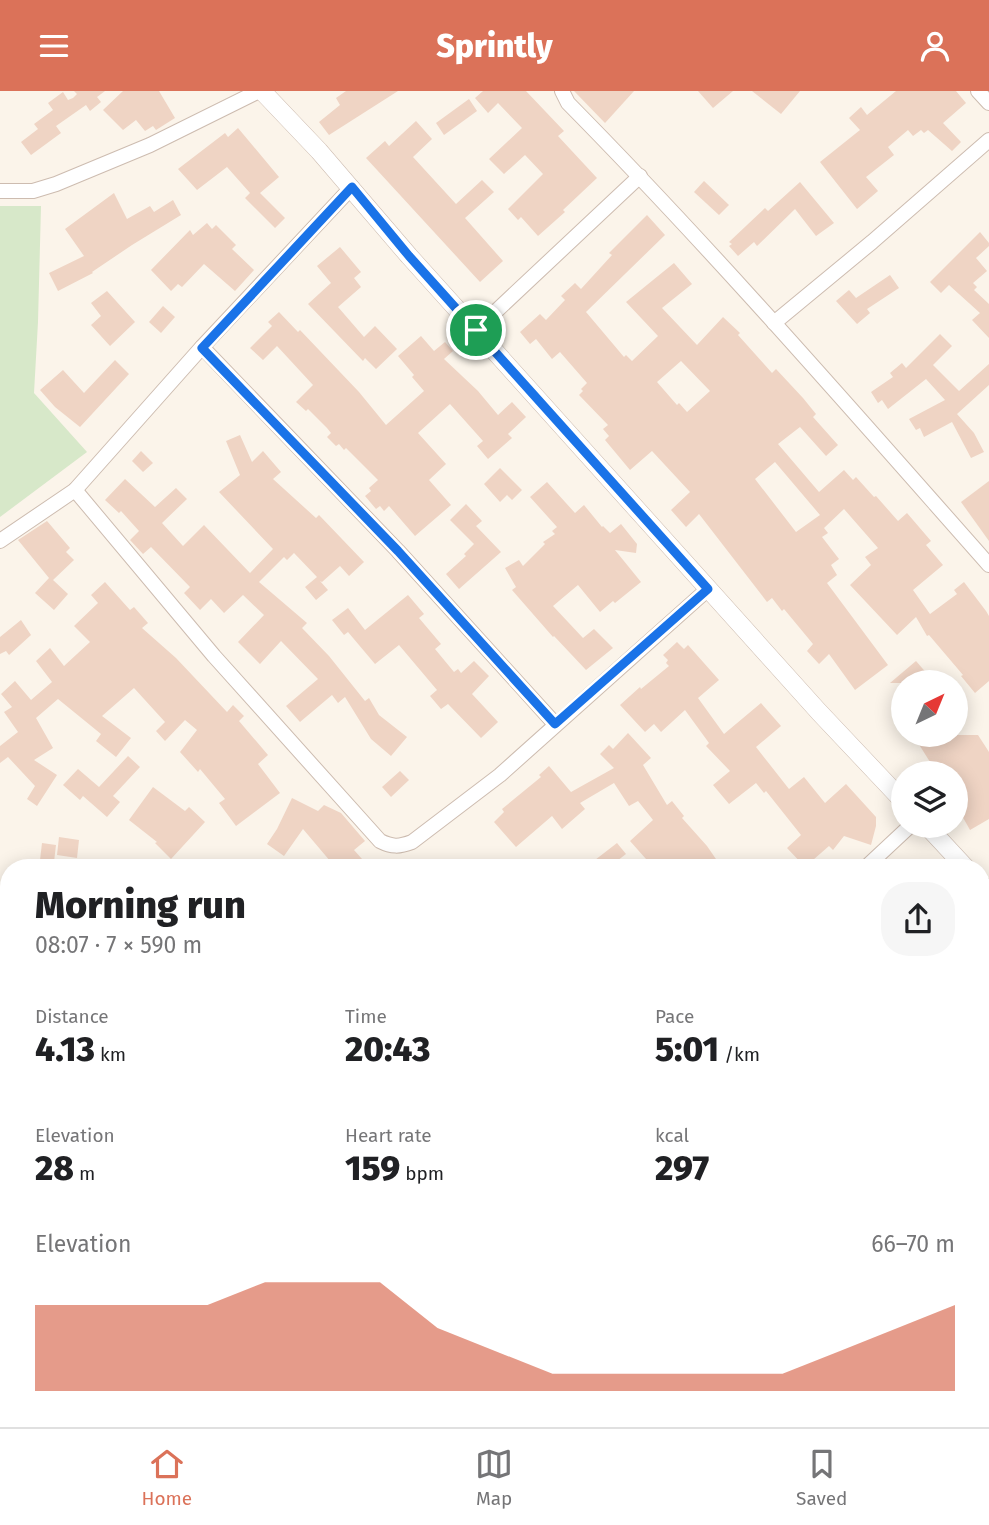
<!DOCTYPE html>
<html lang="en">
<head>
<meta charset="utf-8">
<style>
	body { margin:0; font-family:"Fira Sans",sans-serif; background:#f6f6f6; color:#202124; height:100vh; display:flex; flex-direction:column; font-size:26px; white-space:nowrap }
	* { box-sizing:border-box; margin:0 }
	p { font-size:23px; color:#757577 }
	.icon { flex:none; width:38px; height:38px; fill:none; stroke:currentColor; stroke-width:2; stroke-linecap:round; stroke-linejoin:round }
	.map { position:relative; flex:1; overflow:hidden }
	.drawer { position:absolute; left:0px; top:768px; width:990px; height:569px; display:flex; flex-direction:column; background:#fff; border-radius:28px 28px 0 0; box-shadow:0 4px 18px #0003 }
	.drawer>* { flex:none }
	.needle { width:46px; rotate:43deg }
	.fabs { position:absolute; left:891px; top:579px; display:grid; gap:14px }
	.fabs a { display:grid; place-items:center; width:77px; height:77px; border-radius:50%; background:#fff; box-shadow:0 4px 18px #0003; font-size:35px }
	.pin { position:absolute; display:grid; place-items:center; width:60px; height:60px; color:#fff; margin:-30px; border:4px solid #fff; border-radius:50%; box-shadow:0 2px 7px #0007 }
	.round { display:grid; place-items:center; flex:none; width:74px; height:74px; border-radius:28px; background:#f6f6f6 }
	.head { display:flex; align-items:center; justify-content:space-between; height:119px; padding:0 35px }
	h1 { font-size:38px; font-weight:800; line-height:52px }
	.stats { display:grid; grid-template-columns:repeat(3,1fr); gap:10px; height:119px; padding:7px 35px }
	.stats div { display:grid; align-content:center }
	.stats b { font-size:35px; font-weight:800 }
	.stats small { font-size:19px; font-weight:400 }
	.stats p { font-size:19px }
	.chart { height:196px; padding:14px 35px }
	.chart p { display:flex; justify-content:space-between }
	.chart svg { width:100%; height:126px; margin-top:7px; fill:#db7259; opacity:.7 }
	header { display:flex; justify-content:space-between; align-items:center; height:91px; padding:0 35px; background:#db7259; color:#fff; font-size:32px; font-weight:800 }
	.menu { display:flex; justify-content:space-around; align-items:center; height:98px; border-top:2px solid #e0e0e0; background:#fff; font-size:19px; color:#757577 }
	.menu a { display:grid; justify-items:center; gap:4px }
	.menu .selected { color:#db7259 }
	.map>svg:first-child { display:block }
	.green { fill:#d7e8c9 }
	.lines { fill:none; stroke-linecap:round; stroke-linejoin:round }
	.stream { stroke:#a6cfd5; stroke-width:5 }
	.building { fill:#efd4c4; fill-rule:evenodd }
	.minor-casing { stroke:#cdbcb0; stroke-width:16 }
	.tertiary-casing { stroke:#cdbcb0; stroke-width:19 }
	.minor { stroke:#fff; stroke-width:14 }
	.tertiary { stroke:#fff; stroke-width:18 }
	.route-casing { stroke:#fff; stroke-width:14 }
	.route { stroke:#1a73e8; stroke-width:9 }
</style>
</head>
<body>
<header><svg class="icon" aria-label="menu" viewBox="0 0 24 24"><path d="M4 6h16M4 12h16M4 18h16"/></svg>Sprintly<svg class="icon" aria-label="person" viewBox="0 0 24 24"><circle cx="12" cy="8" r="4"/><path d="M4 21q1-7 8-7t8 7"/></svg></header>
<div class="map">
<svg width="989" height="1336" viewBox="0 0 989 1336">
	<rect width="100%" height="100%" fill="#fbf4ea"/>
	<path class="green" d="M0,115H41L38,231L34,302L87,361L0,426Z"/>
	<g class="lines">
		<path class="stream" d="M0,908L9,905"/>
	</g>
	<g class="building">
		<path d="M74,0H105L97,6L101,11L90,20L86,14L56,35L61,42L31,64L21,51L38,38L34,33L53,19L48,12L63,1L68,9L73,7L77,3Z"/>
		<path d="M123,0H159L175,27L156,39L153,35L145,40L136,29L123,39L103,19Z"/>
		<path d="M346,0H398L329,44L319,31L340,14L336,7Z"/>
		<path d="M483,0H526L564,40L558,45L597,87L563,119L565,121L538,145L521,126L518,129L508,118L543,83L525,64L504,83L489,68L522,37L498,12L488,22L475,7Z"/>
		<path d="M574,0H634L605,32Z"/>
		<path d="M698,0H733L713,17Z"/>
		<path d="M752,0H800L781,23Z"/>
		<path d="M896,0H956L966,12L943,32L961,51L952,60L928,39L924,42L921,39L913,45L908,39L888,56L894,64L866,86L878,100L857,118L820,71L860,39L849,27L861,16L867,24Z"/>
		<path d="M469,8L477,20L444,44L436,32Z"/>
		<path d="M416,30L432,48L413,66L456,113L482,89L494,101L465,127L503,170L480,191L366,67L385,50L389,55Z"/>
		<path d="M238,37L279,86L260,102L285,127L275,137L245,107L250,102L227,76L197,99L178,78L225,42L228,46Z"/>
		<path d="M704,90L729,114L719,124L694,101Z"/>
		<path d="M800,91L834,132L816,145L795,118L757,155L754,151L738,165L729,155L732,153L729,151L765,117L768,120Z"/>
		<path d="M114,102L127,128L150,115L154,121L173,109L181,124L132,154L92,181L93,182L58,200L49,182L84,165L65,138Z"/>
		<path d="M647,124L665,144L586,221L624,266L626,264L632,270L658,245L626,211L674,172L692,193L662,217L697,254L723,226L740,242L738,244L772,282L776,278L803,307L816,323L813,326L838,354L826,365L800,336L778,353L819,401L844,379L853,389L856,386L874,406L876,405L898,430L907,422L931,450L926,454L943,474L913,499L930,523L957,503L954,499L964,491L986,520L989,525V590L975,602L961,585L963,584L929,544L927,545L916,526L897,544L850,494L871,474L865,466L878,457L844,418L824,437L828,442L822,446L839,468L831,474L837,484L827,492L888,574L855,599L829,563L819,573L807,560L813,553L784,518L782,520L772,507L767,511L699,423L686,436L671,419L690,401L652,360L630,379L605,349L609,345L603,338L608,334L579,304L583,300L581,298L587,292L560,261L552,268L536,248L530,253L520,241L540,223L546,229L565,209L561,205L575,192L581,198L612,164L609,162ZM681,270L710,300L687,321L679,312L677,314L657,291ZM775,371L820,424L796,441L755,388Z"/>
		<path d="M207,132L212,138L216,134L236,154L232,158L254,179L235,200L204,173L182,196L178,193L171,200L151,179L190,139L193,144Z"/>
		<path d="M980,141L989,152V155L976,167L987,180L973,192L977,196L974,199L989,213V247L972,229L980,222L949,194L941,202L930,191Z"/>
		<path d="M340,156L361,181L354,187L361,196L338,216L364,246L375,235L397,258L376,278L365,267L363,270L308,213L331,192L317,175Z"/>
		<path d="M890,184L899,197L867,218L870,222L857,233L836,210L849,199L856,207Z"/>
		<path d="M107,200L135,231L110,255L91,234L101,225L91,212Z"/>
		<path d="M163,215L175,226L161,242L149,231Z"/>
		<path d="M279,221L298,241L300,239L359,301L386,334L424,300L412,286L414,284L398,265L421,245L434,260L445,251L453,260L444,268L478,300L498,324L512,311L526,326L508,343L512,347L488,368L477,355L483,350L450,313L418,342L446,373L429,389L451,414L415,445L389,415L384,420L380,415L376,418L365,405L371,400L369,397L378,389L346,357L344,359L339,353L336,355L327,346L331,342L327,337L308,318L306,320L296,311L313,294L277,255L263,269L250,257L272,235L268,231Z"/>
		<path d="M940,243L952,255L933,274L959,300L989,273V294L957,323L974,342L984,361L971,367L952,331L924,346L920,337L916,339L909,328L945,309L926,288L888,318L882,309L878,312L871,301L893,286L890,282L902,272L906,277Z"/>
		<path d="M115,269L129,283L80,336L55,316L40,299L63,279L84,302Z"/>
		<path d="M240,344L252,371L263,360L281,381L273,388L316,427L319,424L364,471L349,485L340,475L322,491L320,490L328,499L316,509L305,496L317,486L294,462L287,469L284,466L259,491L307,532L302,537L329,565L365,610L369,607L379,624L407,646L391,665L371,648L345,606L338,612L332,604L300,631L286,615L318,588L281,550L260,573L238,551L264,524L243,504L224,522L211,508L200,519L184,502L190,496L151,456L143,463L130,449L139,440L121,420L119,422L105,409L125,388L155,416L176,397L187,408L162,432L183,455L204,434L250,482L273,458L219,401L240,384L226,350Z"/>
		<path d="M141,360L153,372L143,381L132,370Z"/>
		<path d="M500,377L522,399L512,409L507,404L500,411L484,393Z"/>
		<path d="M989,390V450L961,411Z"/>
		<path d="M547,391L575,422L584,414L602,436L603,435L610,442L621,433L637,453L636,462L615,459L641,491L615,512L613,510L600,521L578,494L553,515L583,547L594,538L613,557L586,579L554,545L553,546L512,499L516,496L505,477L519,469L523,475L545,453L543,451L555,443L552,440L557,436L530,406Z"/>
		<path d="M466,413L482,430L476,435L501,461L459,498L446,483L466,465L464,463L474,453L450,429Z"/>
		<path d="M47,430L70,457L66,461L74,469L53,489L68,503L54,519L35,502L49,487L18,449Z"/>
		<path d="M105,491L130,519L134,516L148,532L142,537L176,567L227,621L233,614L244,625L239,630L268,664L258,673L280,702L236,735L219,712L225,708L200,678L198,681L180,661L197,639L185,629L165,650L156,640L165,631L134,597L102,625L131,647L116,666L96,650L101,643L58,608L36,627L53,657L34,669L57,684L37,715L27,708L35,695L8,666L0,672V655L18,641L4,621L12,616L1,603L15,590L31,609L52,591L36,570L50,557L64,575L90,551L74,535L98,512L91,504Z"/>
		<path d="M408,504L424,523L419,527L441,553L435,558L454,581L458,578L461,582L474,570L489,585L472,603L498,631L481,647L448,613L441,618L430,605L437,599L399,554L375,573L348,541L344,544L332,529L348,517L365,539Z"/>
		<path d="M21,529L31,544L9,564L6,560L0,563V546Z"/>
		<path d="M677,551L684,558L688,554L719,589L698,607L724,643L761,612L781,635L756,656L789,698L804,686L825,712L846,693L876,726V735L871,754L844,745L833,759L829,755L805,776L787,757L801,744L766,700L764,702L756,692L729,713L713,694L730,680L706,655L709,652L685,619L661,641L654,633L645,641L620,614L640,596L641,598L669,575L666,572L668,569L663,564Z"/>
		<path d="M916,570L929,585L921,592H890Z"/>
		<path d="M628,642L651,667L643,674L667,714L672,710L684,725L682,727L707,755L718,771L709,777H688L682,768L672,777H654L630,750L653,729L638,710L629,715L614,692L580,712L585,718L562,738L552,725L516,756L494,731L504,721L502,718L541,686L539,684L549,675L571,701L614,677L600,663L609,654L613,658Z"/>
		<path d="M913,644H978L989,661V728L970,739L956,714V682H937Z"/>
		<path d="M128,665L140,676L113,705L120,711L107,726L83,705L80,709L63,694L78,678L99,696Z"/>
		<path d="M400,680L409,689L391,706L382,696Z"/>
		<path d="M153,696L185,720L189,716L205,731L171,768L155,752L157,751L129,729Z"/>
		<path d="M292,707L318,720L324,714L341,722L365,750L354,759L370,777H336L303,738L284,765L267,753L277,738Z"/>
		<path d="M59,746L79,749L77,767L57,764Z"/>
		<path d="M42,752L56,754L54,771L40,769Z"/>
		<path d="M617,752L626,763L608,777H601L595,769Z"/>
	</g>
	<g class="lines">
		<defs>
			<g id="minor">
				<path d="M562,0L568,12C714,160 851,318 989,474"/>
				<path d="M978,0L989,12"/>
				<path d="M0,100H33L56,93L150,54L259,0"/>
				<path d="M774,232L872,151L989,49"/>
				<path d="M476,239L640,85"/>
				<path d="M202,256L398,460L555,633"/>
				<path d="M75,399L214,565L380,750C392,756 399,756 412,751L500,684L708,498"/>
				<path d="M0,450L75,399L202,256L352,96"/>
				<path d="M865,777L910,735"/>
				<path d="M0,853H9"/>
				<path d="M982,1093L989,1100"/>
				<path d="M0,1173L9,1174"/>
				<path d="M982,1197L989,1189"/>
				<path d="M587,1328L596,1336"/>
				<path d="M946,1328L954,1336"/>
				<path d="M240,1336L247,1328"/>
				<path d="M449,1336L456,1328"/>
			</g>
			<g id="tertiary">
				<path d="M262,0L319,60L409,165L819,621L903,710"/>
				<path d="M927,735L966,777"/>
				<path d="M982,794L989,802"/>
			</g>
		</defs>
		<use href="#minor" class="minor-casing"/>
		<use href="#tertiary" class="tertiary-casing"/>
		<use href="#minor" class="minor"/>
		<use href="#tertiary" class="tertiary"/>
	</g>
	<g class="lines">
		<defs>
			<path id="route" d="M352,96L409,165L708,498L555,633L398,460L202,257Z"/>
		</defs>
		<use href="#route" class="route-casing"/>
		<use href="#route" class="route"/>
	</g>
</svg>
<div class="fabs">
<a><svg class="needle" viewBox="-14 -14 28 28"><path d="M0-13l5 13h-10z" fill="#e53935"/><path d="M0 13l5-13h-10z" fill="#757577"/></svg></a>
<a><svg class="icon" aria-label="layers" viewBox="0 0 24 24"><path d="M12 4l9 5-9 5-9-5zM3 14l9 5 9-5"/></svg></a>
</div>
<div class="pin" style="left:476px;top:239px;background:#1e9e55"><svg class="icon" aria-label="arrive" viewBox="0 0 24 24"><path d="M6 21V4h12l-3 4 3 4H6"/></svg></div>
<section class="drawer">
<div class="head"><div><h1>Morning run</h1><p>08:07 · 7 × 590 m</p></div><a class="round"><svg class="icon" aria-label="share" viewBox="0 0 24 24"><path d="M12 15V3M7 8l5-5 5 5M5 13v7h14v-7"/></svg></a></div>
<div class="stats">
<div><p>Distance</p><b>4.13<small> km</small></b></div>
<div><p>Time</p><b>20:43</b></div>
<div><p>Pace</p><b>5:01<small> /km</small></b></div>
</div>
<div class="stats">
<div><p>Elevation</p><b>28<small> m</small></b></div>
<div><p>Heart rate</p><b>159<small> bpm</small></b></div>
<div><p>kcal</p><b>297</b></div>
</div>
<div class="chart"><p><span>Elevation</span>66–70 m</p>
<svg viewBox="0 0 160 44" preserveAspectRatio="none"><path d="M0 44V14L10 14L20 14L30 14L40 6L50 6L60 6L70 22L80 30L90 38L100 38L110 38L120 38L130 38L140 30L150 22L160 14V44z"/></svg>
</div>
</section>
</div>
<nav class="menu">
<a class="selected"><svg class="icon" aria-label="home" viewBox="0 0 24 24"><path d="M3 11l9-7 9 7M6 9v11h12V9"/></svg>Home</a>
<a><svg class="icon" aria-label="map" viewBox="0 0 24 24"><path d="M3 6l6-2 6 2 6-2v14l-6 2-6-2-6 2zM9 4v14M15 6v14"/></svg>Map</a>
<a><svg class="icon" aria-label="saved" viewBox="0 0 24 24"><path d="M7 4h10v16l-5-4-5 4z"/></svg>Saved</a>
</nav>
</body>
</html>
